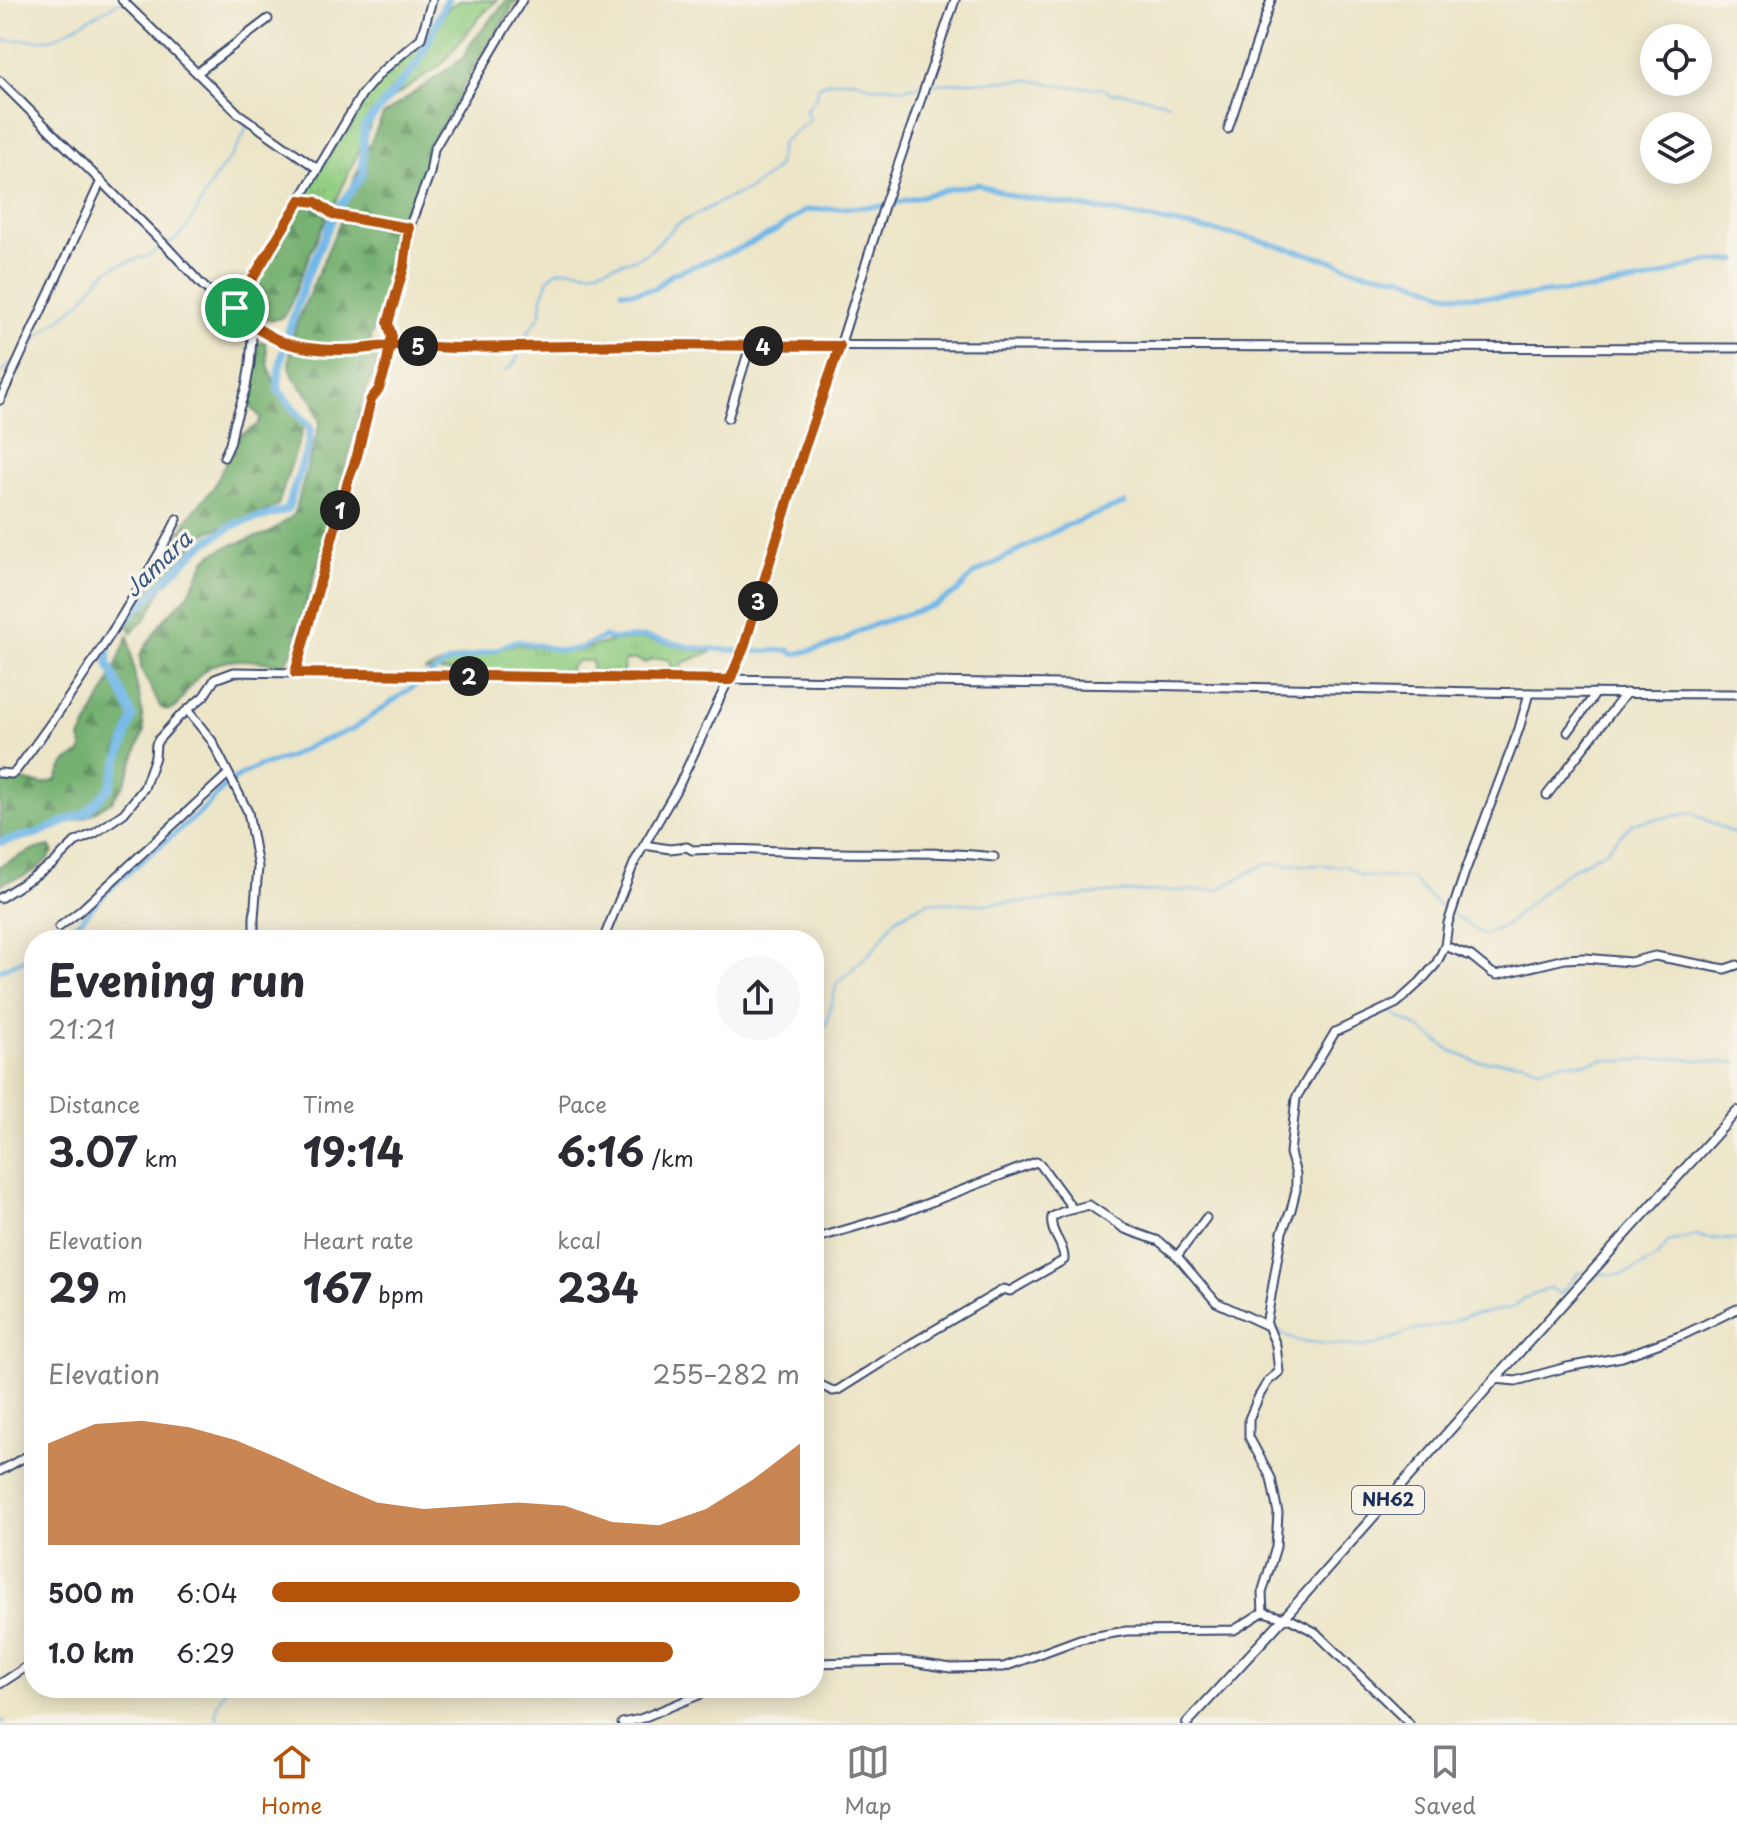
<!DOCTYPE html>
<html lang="en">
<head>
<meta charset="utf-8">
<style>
	body { margin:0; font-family:"Playpen Sans",sans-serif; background:#f7f7f7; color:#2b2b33; height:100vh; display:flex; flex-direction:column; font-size:30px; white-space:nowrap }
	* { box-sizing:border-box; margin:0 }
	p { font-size:26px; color:#7c7c81 }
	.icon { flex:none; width:44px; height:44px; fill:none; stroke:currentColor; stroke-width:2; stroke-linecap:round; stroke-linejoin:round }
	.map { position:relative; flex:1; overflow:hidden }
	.drawer { position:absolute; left:24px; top:930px; width:800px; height:768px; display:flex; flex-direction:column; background:#fff; border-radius:32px; box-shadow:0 4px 20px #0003 }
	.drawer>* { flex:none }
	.fabs { position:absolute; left:1640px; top:24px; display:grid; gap:16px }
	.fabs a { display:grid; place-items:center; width:72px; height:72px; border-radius:50%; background:#fff; box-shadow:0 4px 20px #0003; font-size:40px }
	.pin { position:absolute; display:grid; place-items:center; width:68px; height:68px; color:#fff; margin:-34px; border:4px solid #fff; border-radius:50%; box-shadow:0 2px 8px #0007 }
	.km { position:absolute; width:40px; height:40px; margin:-20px; border-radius:50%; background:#222; color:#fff; font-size:22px; line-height:40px; text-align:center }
	.round { display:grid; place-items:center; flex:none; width:84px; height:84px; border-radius:42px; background:#f7f7f7 }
	.head { display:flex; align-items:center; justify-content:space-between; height:136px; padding:0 24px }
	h1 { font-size:44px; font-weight:700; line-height:60px }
	.metrics { display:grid; grid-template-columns:repeat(3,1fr); gap:12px; height:136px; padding:8px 24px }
	.metrics div { display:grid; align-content:center }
	.metrics b { font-size:40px; font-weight:700 }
	.metrics small { font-size:22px; font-weight:400 }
	.metrics p { font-size:22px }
	.chart { height:224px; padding:16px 24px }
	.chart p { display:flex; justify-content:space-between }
	.chart svg { width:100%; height:144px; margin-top:8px; fill:#b45309; opacity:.7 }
	ul { padding:0 24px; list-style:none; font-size:26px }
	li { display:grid; grid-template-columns:128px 96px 1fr; align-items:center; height:60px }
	li i { height:20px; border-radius:10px; background:#b45309 }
	.tabs { display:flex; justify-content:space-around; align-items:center; height:112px; border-top:2px solid #e1e1e2; background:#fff; font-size:22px; color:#7c7c81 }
	.tabs a { display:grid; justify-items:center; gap:4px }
	.tabs .active { color:#b45309 }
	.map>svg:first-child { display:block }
	.grass { fill:url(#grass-tufts); stroke:#567e70; stroke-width:2 }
	.forest { fill:url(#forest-firs); stroke:#487067; stroke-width:2 }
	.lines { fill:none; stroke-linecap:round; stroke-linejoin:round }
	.stream { stroke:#71b7e8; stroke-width:2 }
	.canal { stroke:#71b7e8; stroke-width:5 }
	.river { stroke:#71b7e8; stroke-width:8 }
	.minor-casing { stroke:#3a4a6e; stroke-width:11 }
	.major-casing { stroke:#3a4a6e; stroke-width:12 }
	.minor { stroke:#fff; stroke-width:7 }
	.major { stroke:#fff; stroke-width:8 }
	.route-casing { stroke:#fff; stroke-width:16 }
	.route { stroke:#b45309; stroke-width:10 }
	.labels { text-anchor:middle; stroke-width:7; stroke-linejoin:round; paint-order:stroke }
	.shield { fill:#f7f3e8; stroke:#5d6a87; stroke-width:2 }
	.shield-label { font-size:18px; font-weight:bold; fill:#1b2f5e }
	.water-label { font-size:22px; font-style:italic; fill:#355887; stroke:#f7f3e8 }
</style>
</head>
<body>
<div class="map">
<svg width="1737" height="1723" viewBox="0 0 1737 1723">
	<defs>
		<pattern id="grass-tufts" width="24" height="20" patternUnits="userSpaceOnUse" patternTransform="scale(2)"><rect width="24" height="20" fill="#92cd82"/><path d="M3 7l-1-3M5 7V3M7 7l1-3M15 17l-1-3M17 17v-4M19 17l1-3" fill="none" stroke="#7db073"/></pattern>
		<pattern id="forest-firs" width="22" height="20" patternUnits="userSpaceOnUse" patternTransform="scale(2)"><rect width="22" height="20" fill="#75b070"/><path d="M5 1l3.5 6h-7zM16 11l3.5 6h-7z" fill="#5f905f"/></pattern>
	</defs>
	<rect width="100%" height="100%" fill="#f7f3e8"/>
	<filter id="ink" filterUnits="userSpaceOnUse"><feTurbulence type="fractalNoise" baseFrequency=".0125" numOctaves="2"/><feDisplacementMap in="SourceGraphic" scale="16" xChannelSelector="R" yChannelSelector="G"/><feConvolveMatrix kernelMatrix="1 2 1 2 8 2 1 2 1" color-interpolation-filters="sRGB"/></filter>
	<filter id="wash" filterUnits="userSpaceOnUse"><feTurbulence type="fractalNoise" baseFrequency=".006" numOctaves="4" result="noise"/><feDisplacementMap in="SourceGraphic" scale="32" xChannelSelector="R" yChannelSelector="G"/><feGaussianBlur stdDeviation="1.8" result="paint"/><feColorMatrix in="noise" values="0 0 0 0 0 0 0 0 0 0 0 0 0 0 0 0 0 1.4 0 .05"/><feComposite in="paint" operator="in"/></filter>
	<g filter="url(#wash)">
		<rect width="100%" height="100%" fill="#ece5c8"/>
		<g class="grass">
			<path d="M461,0H497L479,18L441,65L378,108L334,206L306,194L354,114L369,93L418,47L450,6Z"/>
			<path d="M645,639L697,650L712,652C701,655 692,660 682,663L678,674L672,673V666L668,659H652L645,663L636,659L624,661L623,675L592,672V661H578L571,666L568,675L424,671L461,657L481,655L515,644L577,651L612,641Z"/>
		</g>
		<g class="forest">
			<path d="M507,0H517L468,77L451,111L435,136L426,158L420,188L405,225L357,212L340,211L383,115L463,58L471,43Z"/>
			<path d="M300,205C312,206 321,208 327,218C316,239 307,260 299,281C295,291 291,308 283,316C273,325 250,316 242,309L249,288L265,270Z"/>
			<path d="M340,222L403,230L401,266L387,311L370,336L372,344L383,353L364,395L337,500L291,654L283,666C258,660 225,654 203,672C192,681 184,697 175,708L168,710L161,708L141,669L140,655L161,623L189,594L206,559L213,554L226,547L269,533L294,515L320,423L313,401L294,378L289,364L290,356L295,327Z"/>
			<path d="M265,342C268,350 267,359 269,367C275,389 289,407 305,422L278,505L252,518L210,531L198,539L168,577L147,617L132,632L127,623L189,517L214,487L238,437L257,425L261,418L251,407L249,400L256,370L258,343Z"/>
			<path d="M128,636L136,683L140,699L144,731L125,783L112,801L86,817L26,835L0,839V777L43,784L57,780C61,766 65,760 79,755L83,747L80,738L108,685Z"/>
			<path d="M50,846L53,852C45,862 38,870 26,875C17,879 8,879 0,885V866L32,850Z"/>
		</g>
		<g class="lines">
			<g class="stream">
				<path d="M0,40H38L55,38L121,1"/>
				<path d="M928,85L964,82L1030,80L1069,87L1102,88L1112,94L1121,92L1168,103"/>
				<path d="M168,244C194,230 199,200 215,178C227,160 242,146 247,124"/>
				<path d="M523,344L526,335L541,314L542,298L549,278L557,271L568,269L590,272L640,257L652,249L676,225L724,200L750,189L769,175L775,170L778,164L781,143L809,121L810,118L805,111L816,97L817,90L820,86L829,82L854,80L874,88L889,86L902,89L922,85"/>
				<path d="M25,353L30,350L38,337L80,303L100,277L108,270L115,266L147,256L163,247"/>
				<path d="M505,371L514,364L521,350"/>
				<path d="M0,374L14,361"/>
				<path d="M1454,915L1483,935L1505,926L1560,876L1605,851L1633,823L1692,813L1737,835"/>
				<path d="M1374,1018L1390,1010L1400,1018L1418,1027L1451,1051L1475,1061L1523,1062L1539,1068L1566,1062L1582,1064L1604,1059L1619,1061L1670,1058L1737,1063"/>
				<path d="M814,1051V1046L826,1025L837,983L874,949L896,918L928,902L981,904L1038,901L1114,892L1217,890L1265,864L1346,866L1361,876L1412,879L1436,903L1449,912"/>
				<path d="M1589,1278L1593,1280L1599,1273C1619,1276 1619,1277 1638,1268C1654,1260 1658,1259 1668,1242L1697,1235L1704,1238L1737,1240"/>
				<path d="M1273,1326L1287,1337L1299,1341L1362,1347L1379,1344L1414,1330L1447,1324L1467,1316L1506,1309L1513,1307L1525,1298L1551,1288L1560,1294L1578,1273L1582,1272"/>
				<path d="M0,1720L4,1723"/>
				<path d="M219,1723C212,1710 218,1698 228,1688"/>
			</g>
			<g class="canal">
				<path d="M622,291L632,292L654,289L672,274L734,251L774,232L806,210L884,206L949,189L978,184L1013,196L1115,212L1250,238L1333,261L1360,271L1404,277L1445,293L1463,296L1521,297L1545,293L1588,290L1649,280L1702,262L1737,260"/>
				<path d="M746,652L789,650L793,654L800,653L829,646L845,640L857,632L876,624L935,605L957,592L974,574L1063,527L1125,503"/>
				<path d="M52,940L81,920L106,893L144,859L200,813L225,786L241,775L259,766L287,758L316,743L353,729L447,663L498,649L514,641H519L563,651L580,648L604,637L614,639L646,637L691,647L740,651"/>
				<path d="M0,970L23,960L34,952"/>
			</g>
			<path class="river" d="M0,842L38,833L87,812L110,787L133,717L108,663L109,637L200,546L235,524L287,510L309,443L310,428L278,390L279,370L288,333L307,276L334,215L363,174L364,127L418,63L447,0"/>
		</g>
	</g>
	<g filter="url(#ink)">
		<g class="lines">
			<defs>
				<g id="minor">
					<path d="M122,0L239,114L318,169"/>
					<path d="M197,73L268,19"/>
					<path d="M0,81L167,247L201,284L233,313L362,94L382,71L421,38L432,0"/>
					<path d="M1228,129L1271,0"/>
					<path d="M300,200L316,202L334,215L409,228"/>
					<path d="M233,313L280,341L313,349L373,348L390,345L455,348L639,345L1737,348"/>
					<path d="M0,400L101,181"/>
					<path d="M728,418L750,346"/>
					<path d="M224,457L230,444L234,425L246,387L250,364L253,325"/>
					<path d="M295,673L348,481L357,456L371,399L379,389L386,367L392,337L388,323L404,267L409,228L430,173L434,149L522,0"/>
					<path d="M188,711L212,741L248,812L258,867L254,918V930L257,940"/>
					<path d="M1568,732L1596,693"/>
					<path d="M0,773L11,774L15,772C58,715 99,655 135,594C150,569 165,545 177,519"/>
					<path d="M1547,795L1626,693"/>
					<path d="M644,845L670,849L687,847L692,850C742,847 791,853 840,853C891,854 943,851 994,857"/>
					<path d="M0,898L53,864L75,842L95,833L124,813L144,788L155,757L156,744L159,739L179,717L204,696L215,679L234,672L1137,685L1529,693L1737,694"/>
					<path d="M59,927L80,911L228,774"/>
					<path d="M603,940L635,861L679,785L744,647L803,452L840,346L884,206L955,0"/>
					<path d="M1445,946L1471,956L1492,973L1497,975L1565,959L1585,958L1630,962L1655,956L1725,969L1737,965"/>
					<path d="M814,1239L902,1213L1036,1162L1040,1164L1073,1209"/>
					<path d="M1177,1256L1206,1218"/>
					<path d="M1266,1325L1282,1232L1291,1210L1296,1190V1174L1290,1153L1296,1098L1335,1032L1397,1003L1420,982L1436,964L1445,946L1448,923L1465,872L1519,729L1529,693"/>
					<path d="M1495,1379L1516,1381L1567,1367L1622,1357L1685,1334L1737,1309"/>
					<path d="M814,1382L833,1391L838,1390L914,1342L1004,1289L1010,1291L1064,1260C1065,1244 1049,1233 1052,1217L1062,1212L1089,1205L1125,1229L1159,1241L1177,1256L1216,1302L1268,1326L1276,1345L1279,1372L1268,1381L1259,1396L1249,1419V1437L1271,1478L1278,1513L1276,1547L1262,1593L1263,1612"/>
					<path d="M0,1471L34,1452"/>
					<path d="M814,1663L904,1661L951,1668L1004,1667L1080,1639L1126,1631L1234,1630L1263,1612L1292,1620L1315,1632L1409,1723"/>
					<path d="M0,1684L26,1667L34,1665"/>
					<path d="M622,1723L640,1719L716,1688"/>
				</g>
				<path id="major" d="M1187,1723L1283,1619L1495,1379L1737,1111"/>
			</defs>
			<use href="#minor" class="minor-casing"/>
			<use href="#major" class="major-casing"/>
			<use href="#minor" class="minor"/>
			<use href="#major" class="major"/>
		</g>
	</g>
	<g class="lines" filter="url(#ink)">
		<defs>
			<path id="route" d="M235,308L233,313C249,323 265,335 283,342C315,353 356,351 390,345L386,367L379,389L371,399L357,456L348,481L295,673L730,680L744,647L803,452L840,346L639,345L455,348L390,345L392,337L388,323L404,267L409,228L334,215L316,202L300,200L235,308"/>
		</defs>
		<use href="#route" class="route-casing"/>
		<use href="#route" class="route"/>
	</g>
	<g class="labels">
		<rect class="shield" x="1352" y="1486" width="72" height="28" rx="6"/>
		<g class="shield-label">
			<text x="1388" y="1506">NH62</text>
		</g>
		<g class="water-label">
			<text transform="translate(158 564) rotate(-44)" y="8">Jamara</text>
		</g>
	</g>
</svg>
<div class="fabs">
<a><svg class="icon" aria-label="locate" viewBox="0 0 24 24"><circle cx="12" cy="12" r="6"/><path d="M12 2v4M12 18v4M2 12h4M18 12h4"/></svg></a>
<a><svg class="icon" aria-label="layers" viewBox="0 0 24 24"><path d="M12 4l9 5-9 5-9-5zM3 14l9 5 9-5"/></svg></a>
</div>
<div class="pin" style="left:235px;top:308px;background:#1e9e55"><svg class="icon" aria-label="arrive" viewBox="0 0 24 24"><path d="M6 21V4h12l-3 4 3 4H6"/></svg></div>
<b class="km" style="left:340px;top:510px">1</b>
<b class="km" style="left:469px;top:676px">2</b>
<b class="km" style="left:758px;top:601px">3</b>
<b class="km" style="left:763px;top:346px">4</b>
<b class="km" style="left:418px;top:346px">5</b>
<section class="drawer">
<div class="head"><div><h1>Evening run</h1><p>21:21</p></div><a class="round"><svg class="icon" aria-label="share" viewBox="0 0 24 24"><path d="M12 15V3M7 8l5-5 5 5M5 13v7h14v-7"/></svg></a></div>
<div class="metrics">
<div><p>Distance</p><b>3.07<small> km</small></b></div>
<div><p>Time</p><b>19:14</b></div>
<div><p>Pace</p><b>6:16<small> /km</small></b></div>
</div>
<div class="metrics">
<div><p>Elevation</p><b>29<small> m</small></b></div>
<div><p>Heart rate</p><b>167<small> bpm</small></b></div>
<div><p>kcal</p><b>234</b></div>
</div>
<div class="chart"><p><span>Elevation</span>255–282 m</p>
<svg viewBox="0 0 160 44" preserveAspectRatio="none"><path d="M0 44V13L10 7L20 6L30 8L40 12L50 18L60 25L70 31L80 33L90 32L100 31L110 32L120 37L130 38L140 33L150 24L160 13V44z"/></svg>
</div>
<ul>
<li><b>500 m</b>6:04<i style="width:100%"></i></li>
<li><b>1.0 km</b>6:29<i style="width:76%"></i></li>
</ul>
</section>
</div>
<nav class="tabs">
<a class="active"><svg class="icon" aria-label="home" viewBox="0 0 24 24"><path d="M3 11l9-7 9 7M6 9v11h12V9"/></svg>Home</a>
<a><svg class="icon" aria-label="map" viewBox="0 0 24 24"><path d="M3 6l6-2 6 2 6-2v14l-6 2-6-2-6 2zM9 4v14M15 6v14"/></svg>Map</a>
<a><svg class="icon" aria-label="saved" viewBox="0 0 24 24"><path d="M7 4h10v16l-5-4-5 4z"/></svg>Saved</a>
</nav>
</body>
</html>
